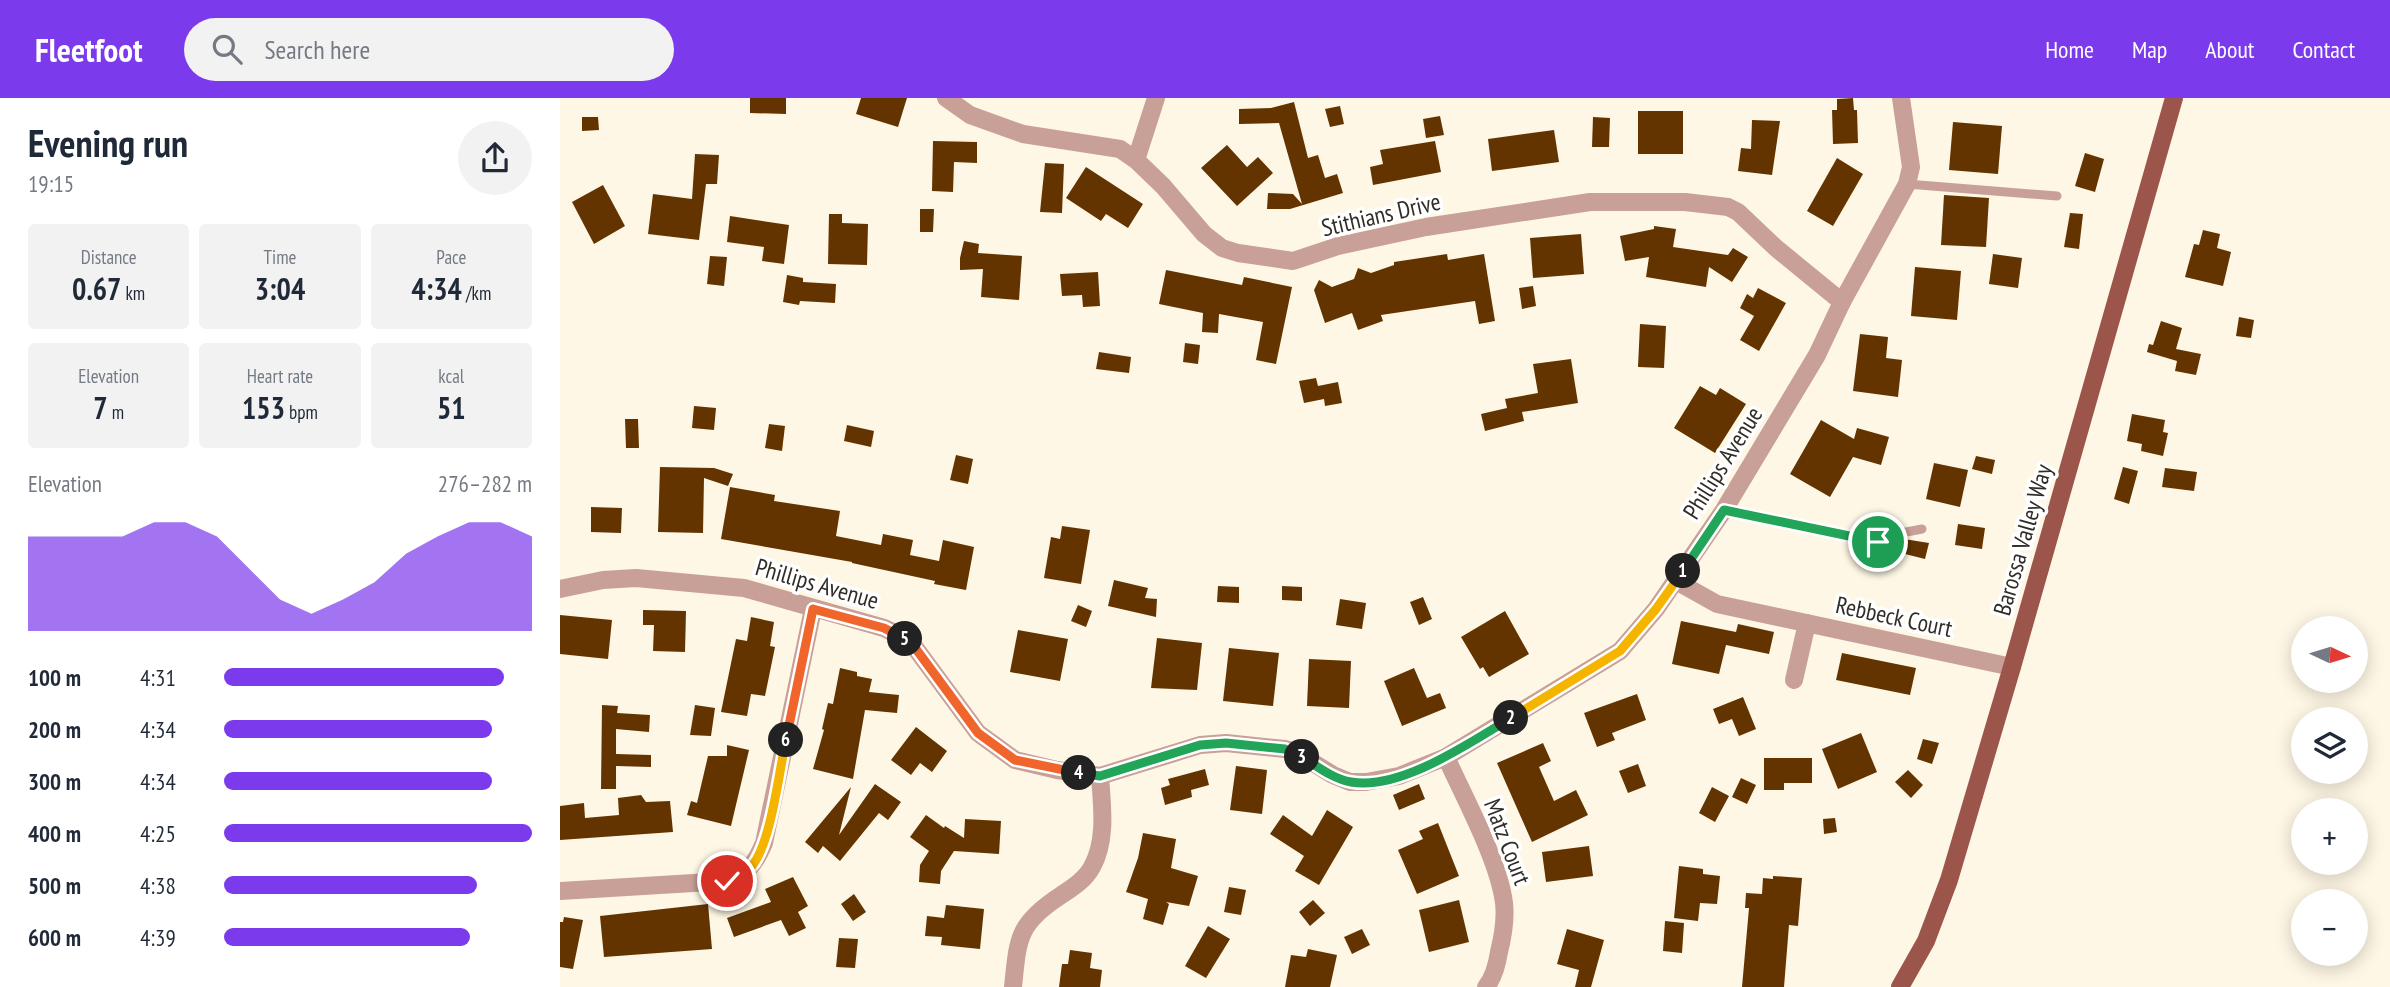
<!DOCTYPE html>
<html lang="en">
<head>
<meta charset="utf-8">
<style>
	body { margin:0; font-family:"PT Sans Narrow",sans-serif; background:#f2f2f3; color:#1f2937; height:100vh; display:flex; flex-direction:column; font-size:26px; white-space:nowrap }
	* { box-sizing:border-box; margin:0 }
	p { font-size:23px; color:#747a83 }
	.icon { flex:none; width:38px; height:38px; fill:none; stroke:currentColor; stroke-width:2; stroke-linecap:round; stroke-linejoin:round }
	.map { position:relative; flex:1; overflow:hidden }
	.drawer { display:flex; flex-direction:column; background:#fff; width:560px }
	.drawer>* { flex:none }
	.needle { width:46px; rotate:94deg }
	.tools { position:absolute; left:1731px; top:518px; display:grid; gap:14px }
	.tools a { display:grid; place-items:center; width:77px; height:77px; border-radius:50%; background:#fff; box-shadow:0 4px 18px #0003; font-size:35px }
	.pin { position:absolute; display:grid; place-items:center; width:60px; height:60px; color:#fff; margin:-30px; border:4px solid #fff; border-radius:50%; box-shadow:0 2px 7px #0007 }
	.km { position:absolute; width:35px; height:35px; margin:-18px; border-radius:50%; background:#222; color:#fff; font-size:19px; line-height:35px; text-align:center }
	.round { display:grid; place-items:center; flex:none; width:74px; height:74px; border-radius:37px; background:#f2f2f3 }
	.headline { display:flex; align-items:center; justify-content:space-between; height:119px; padding:0 28px }
	h1 { font-size:38px; font-weight:800; line-height:52px }
	.stats { display:grid; grid-template-columns:repeat(3,1fr); gap:10px; height:119px; padding:7px 28px }
	.stats div { display:grid; align-content:center; border-radius:7px; background:#f2f2f3; text-align:center }
	.stats b { font-size:30px; font-weight:800 }
	.stats small { font-size:19px; font-weight:400 }
	.stats p { font-size:19px }
	.chart { height:196px; padding:14px 28px }
	.chart p { display:flex; justify-content:space-between }
	.chart svg { width:100%; height:126px; margin-top:7px; fill:#7c3aed; opacity:.7 }
	ul { padding:0 28px; list-style:none; font-size:23px }
	li { display:grid; grid-template-columns:112px 84px 1fr; align-items:center; height:52px }
	li i { height:18px; border-radius:9px; background:#7c3aed }
	header { display:flex; align-items:center; gap:42px; box-sizing:border-box; height:98px; padding:0 35px; background:#7c3aed; color:#fff }
	header strong { font-size:33px }
	nav { display:flex; gap:38px; margin-inline-start:auto; font-size:24px }
	.search { width:490px; height:63px; background:#f2f2f3; display:flex; align-items:center; gap:18px; box-sizing:border-box; padding:0 24px; border-radius:38px; color:#747a83; font-size:26px }
	main { display:flex; flex:1; min-height:0 }
	.map>svg:first-child { display:block }
	.building { fill:#633400 }
	.lines { fill:none; stroke-linecap:round; stroke-linejoin:round }
	.lane { stroke:#c8a098; stroke-width:9 }
	.street { stroke:#c8a098; stroke-width:18 }
	.primary { stroke:#9b554a; stroke-width:18 }
	.split-1-casing { stroke:#fff; stroke-width:14 }
	.split-2-casing { stroke:#fff; stroke-width:14 }
	.split-3-casing { stroke:#fff; stroke-width:14 }
	.split-4-casing { stroke:#fff; stroke-width:14 }
	.split-5-casing { stroke:#fff; stroke-width:14 }
	.split-6-casing { stroke:#fff; stroke-width:14 }
	.split-7-casing { stroke:#fff; stroke-width:14 }
	.split-1 { stroke:#22a559; stroke-width:9 }
	.split-2 { stroke:#f5b400; stroke-width:9 }
	.split-3 { stroke:#22a559; stroke-width:9 }
	.split-4 { stroke:#22a559; stroke-width:9 }
	.split-5 { stroke:#f0652b; stroke-width:9 }
	.split-6 { stroke:#f0652b; stroke-width:9 }
	.split-7 { stroke:#f5b400; stroke-width:9 }
	.labels { text-anchor:middle; stroke-width:7; stroke-linejoin:round; paint-order:stroke }
	.street-label { font-size:24px; fill:#302d27; stroke:#fff }
</style>
</head>
<body>
<header>
<strong>Fleetfoot</strong>
<div class="search"><svg class="icon" aria-label="search" viewBox="0 0 24 24"><circle cx="10" cy="10" r="6"/><path d="M15 15l6 6"/></svg>Search here</div>
<nav><a>Home</a><a>Map</a><a>About</a><a>Contact</a></nav>
</header>
<main>
<section class="drawer">
<div class="headline"><div><h1>Evening run</h1><p>19:15</p></div><a class="round"><svg class="icon" aria-label="share" viewBox="0 0 24 24"><path d="M12 15V3M7 8l5-5 5 5M5 13v7h14v-7"/></svg></a></div>
<div class="stats">
<div><p>Distance</p><b>0.67<small> km</small></b></div>
<div><p>Time</p><b>3:04</b></div>
<div><p>Pace</p><b>4:34<small> /km</small></b></div>
</div>
<div class="stats">
<div><p>Elevation</p><b>7<small> m</small></b></div>
<div><p>Heart rate</p><b>153<small> bpm</small></b></div>
<div><p>kcal</p><b>51</b></div>
</div>
<div class="chart"><p><span>Elevation</span>276–282 m</p>
<svg viewBox="0 0 160 44" preserveAspectRatio="none"><path d="M0 44V11L10 11L20 11L30 11L40 6L50 6L60 11L70 22L80 33L90 38L100 33L110 27L120 17L130 11L140 6L150 6L160 11V44z"/></svg>
</div>
<ul>
<li><b>100 m</b>4:31<i style="width:91%"></i></li>
<li><b>200 m</b>4:34<i style="width:87%"></i></li>
<li><b>300 m</b>4:34<i style="width:87%"></i></li>
<li><b>400 m</b>4:25<i style="width:100%"></i></li>
<li><b>500 m</b>4:38<i style="width:82%"></i></li>
<li><b>600 m</b>4:39<i style="width:80%"></i></li>
</ul>
</section>
<div class="map">
<svg width="1830" height="889" viewBox="0 0 1830 889">
	<rect width="100%" height="100%" fill="#fef7e5"/>
	<g class="building">
		<path d="M190,0H226V16L190,15Z"/>
		<path d="M301,0H347L338,29L296,16Z"/>
		<path d="M1293,0L1294,12H1297L1298,45L1273,46L1272,12H1277V1Z"/>
		<path d="M734,4L748,60L758,57L765,80L777,76L783,95L730,111H707L708,95L733,96L742,106L719,25L679,26V11L711,10Z"/>
		<path d="M780,8L784,26L770,29L765,11Z"/>
		<rect x="1078" y="13" width="45" height="43"/>
		<path d="M880,18L884,37L866,40L863,21Z"/>
		<path d="M22,19H38L39,32L22,33Z"/>
		<path d="M1033,19L1050,20L1049,49H1032Z"/>
		<path d="M1192,22L1220,23L1212,77L1178,73L1181,50L1191,51Z"/>
		<path d="M1393,24L1442,28L1438,76L1389,72Z"/>
		<path d="M994,32L999,64L932,73L928,41Z"/>
		<path d="M373,43L417,44V65L394,64L393,94L372,93Z"/>
		<path d="M875,43L881,74L813,87L810,69L823,66L820,52Z"/>
		<path d="M667,47L687,69L698,59L713,75L677,108L641,70Z"/>
		<path d="M1525,55L1544,61L1535,94L1515,88Z"/>
		<path d="M135,56L159,57L157,86H146L139,142L88,136L93,96L132,101Z"/>
		<path d="M1277,60L1303,76L1273,128L1247,113Z"/>
		<path d="M485,65L504,66L502,115L480,114Z"/>
		<path d="M526,69L583,106L568,130L546,116L541,123L506,100Z"/>
		<path d="M43,87L65,128L34,146L12,104Z"/>
		<path d="M1384,97L1429,100L1426,149L1381,147Z"/>
		<path d="M360,111H374L373,134H360Z"/>
		<path d="M1510,115L1523,116L1519,151L1504,149Z"/>
		<path d="M269,116H282V125L308,126L307,167L268,166Z"/>
		<path d="M170,118L229,127L224,166L202,163L204,149L167,144Z"/>
		<path d="M1094,128L1116,131L1113,149L1168,157L1173,150L1188,159L1172,184L1149,169L1146,189L1086,179L1089,159L1065,163L1060,138L1094,131Z"/>
		<path d="M1643,132L1660,136L1657,150L1671,154L1663,188L1625,179L1634,146L1639,147Z"/>
		<path d="M1021,136L1024,176L973,180L970,140Z"/>
		<path d="M404,143L419,146L418,155L462,158L459,202L421,199L423,171L400,172V160Z"/>
		<path d="M887,156L888,162L924,156L935,223L919,226L915,203L821,217L823,223L798,232L792,215L765,225L754,192L759,182L772,189L794,181L798,170L811,175L834,167V164Z"/>
		<path d="M1433,156L1462,160L1458,190L1429,186Z"/>
		<path d="M150,158L167,159L164,188L147,186Z"/>
		<path d="M1355,169L1401,173L1397,222L1351,218Z"/>
		<path d="M606,172L682,187L684,179L732,189L716,266L696,262L703,224L659,216L658,235L642,234L643,215L599,206Z"/>
		<path d="M538,174L540,208L523,209L522,197L502,198L500,176Z"/>
		<path d="M227,177L243,180V184L276,186L275,205L240,203L239,207L223,204Z"/>
		<path d="M973,188L976,208L962,211L959,190Z"/>
		<path d="M1198,190L1226,205L1199,253L1180,242L1194,218L1180,210L1187,196L1193,200Z"/>
		<path d="M1679,219L1694,222L1691,240L1676,238Z"/>
		<path d="M1601,223L1622,230L1616,251L1641,256L1636,277L1615,273L1617,263L1587,254L1589,246L1593,247Z"/>
		<path d="M1080,226L1106,228L1104,270L1078,269Z"/>
		<path d="M1300,236L1328,239L1326,260L1342,262L1338,299L1293,293Z"/>
		<path d="M625,245L640,247L638,266L623,264Z"/>
		<path d="M539,254L571,259L569,275L536,271Z"/>
		<path d="M1011,261L1018,305L962,314L964,323L925,333L921,316L947,310L945,301L978,295L973,266Z"/>
		<path d="M756,280L758,288L778,284L782,305L765,308L764,301L744,305L739,283Z"/>
		<path d="M1140,288L1156,297L1160,290L1186,306L1155,355L1114,330Z"/>
		<path d="M134,308L156,310L154,332L132,330Z"/>
		<path d="M1572,316L1605,322L1603,334L1608,335L1603,358L1581,353L1582,346L1567,343Z"/>
		<path d="M65,321H78L79,350H66Z"/>
		<path d="M1261,322L1294,341L1297,330L1329,339L1321,367L1293,359L1270,399L1230,376Z"/>
		<path d="M209,326L225,328L222,353L205,350Z"/>
		<path d="M287,327L314,333L311,349L284,343Z"/>
		<path d="M396,357L413,361L408,386L390,382Z"/>
		<path d="M1416,358L1435,362L1432,376L1412,371Z"/>
		<path d="M1374,365L1408,372L1400,409L1366,401Z"/>
		<path d="M100,369L154,370L173,376L168,388L144,380L143,435L98,434Z"/>
		<path d="M1563,369L1578,373L1569,406L1554,401Z"/>
		<path d="M1605,370L1637,374L1634,393L1602,389Z"/>
		<path d="M170,389L215,397L214,403L280,413L276,438L321,447L323,436L353,442L350,457L379,463L383,442L414,449L406,492L374,486L375,483L292,465V464L161,441Z"/>
		<path d="M31,409L62,410L61,435L31,434Z"/>
		<path d="M1398,426L1425,430L1422,451L1395,447Z"/>
		<path d="M502,428L530,432L521,486L484,480L491,439L500,441Z"/>
		<path d="M1344,441L1369,445L1365,461L1341,455Z"/>
		<path d="M554,482L588,490L585,500L597,501L596,519L548,508Z"/>
		<path d="M658,488L679,489V505L657,504Z"/>
		<path d="M722,488L742,489V503L722,502Z"/>
		<path d="M863,499L872,521L859,527L850,504Z"/>
		<path d="M780,501L806,505L802,531L776,527Z"/>
		<path d="M518,507L532,513L526,529L511,523Z"/>
		<path d="M83,512L126,513L125,554L93,553L94,527H83Z"/>
		<path d="M945,513L969,556L929,579L923,569L920,571L901,539Z"/>
		<path d="M0,517L52,522L48,561L0,556Z"/>
		<path d="M191,519L214,524L210,548L215,549L205,598L191,596L187,618L161,614L176,541L187,543Z"/>
		<path d="M1121,523L1176,534L1178,526L1214,534L1209,556L1166,547L1159,576L1112,566Z"/>
		<path d="M458,532L508,541L500,583L450,574Z"/>
		<path d="M597,540L642,545L637,592L591,590Z"/>
		<path d="M669,550L719,555L713,608L663,603Z"/>
		<path d="M1282,555L1356,570L1350,597L1276,582Z"/>
		<path d="M749,561L791,563L789,610L747,608Z"/>
		<path d="M280,570L297,574V578L312,581L309,594L339,597L337,615L305,612L293,681L253,671L264,632L262,631L268,605L273,606Z"/>
		<path d="M854,570L867,600L880,595L886,610L842,628L824,583Z"/>
		<path d="M1077,596L1086,622L1052,635L1055,642L1037,649L1024,615Z"/>
		<path d="M1183,599L1196,631L1179,638L1172,621L1159,626L1153,611Z"/>
		<path d="M42,607L58,608L57,615L90,617L89,634L56,631V656L91,657V669L56,668V691H41Z"/>
		<path d="M135,607L155,610L151,638L130,637Z"/>
		<path d="M356,629L387,653L372,674L360,665L351,677L331,662Z"/>
		<path d="M1301,635L1317,674L1278,691L1262,651Z"/>
		<path d="M1363,641L1379,645L1372,666L1357,661Z"/>
		<path d="M983,645L991,663L979,669L994,703L1016,692L1028,717L972,744L937,665Z"/>
		<path d="M167,647L189,652L171,728L127,717L131,703L137,705L148,658H167Z"/>
		<path d="M1204,660H1252V685H1224V692H1204Z"/>
		<path d="M1078,666L1086,688L1068,695L1059,673Z"/>
		<path d="M676,668L707,672L702,716L670,712Z"/>
		<path d="M645,671L649,687L631,692L632,699L605,707L601,690L610,687L608,681Z"/>
		<path d="M1348,672L1363,687L1351,700L1335,684Z"/>
		<path d="M1181,680L1196,687L1187,706L1172,699Z"/>
		<path d="M315,686L341,704L328,722L319,715L280,763L263,748L258,755L245,744L291,689L279,737Z"/>
		<path d="M859,686L865,701L839,712L833,697Z"/>
		<path d="M1152,689L1169,698L1155,724L1139,715Z"/>
		<path d="M81,697L86,704L110,703L113,734L0,742V708L24,705L25,720L59,717L58,700Z"/>
		<path d="M767,712L793,729L759,787L735,773L744,758L710,736L723,717L752,738Z"/>
		<path d="M366,717L384,730L385,728L404,740L405,721L441,723L439,756L394,753L381,773L380,786L359,784L360,767L369,753L350,739Z"/>
		<path d="M1275,720L1277,734L1264,736L1263,721Z"/>
		<path d="M878,725L899,778L857,796L838,752L863,741L859,733Z"/>
		<path d="M583,735L616,741L611,770L638,778L629,808L606,804L609,806L603,827L583,821L588,801L566,794L578,760Z"/>
		<path d="M1029,748L1033,778L986,784L982,754Z"/>
		<path d="M1119,768L1143,771V776L1160,778L1157,806L1140,805L1138,823L1114,820Z"/>
		<path d="M1213,778L1242,780L1238,828L1229,827L1224,889H1182L1189,810H1185L1186,795L1202,796L1203,780L1213,781Z"/>
		<path d="M233,779L248,808L238,814L246,830L229,838L221,822L174,839L167,820L211,804L205,791Z"/>
		<path d="M669,789L686,792L681,817L664,814Z"/>
		<path d="M294,796L306,814L293,823L281,806Z"/>
		<path d="M753,802L765,815L750,828L739,814Z"/>
		<path d="M899,802L909,844L869,854L859,812Z"/>
		<path d="M148,806L152,851L44,859L40,818Z"/>
		<path d="M386,807L424,811L420,851L381,847L382,839L365,838L367,818L384,820Z"/>
		<path d="M4,819L23,822L13,871L0,869V824H3Z"/>
		<path d="M1105,823L1124,825L1122,855L1103,853Z"/>
		<path d="M648,828L670,841L646,880L625,868Z"/>
		<path d="M802,831L810,847L792,856L784,839Z"/>
		<path d="M1007,831L1044,842L1031,889H1015L1019,872L997,866Z"/>
		<path d="M279,840L298,841L295,870L276,869Z"/>
		<path d="M748,851L777,857L770,889H725L731,857L746,859Z"/>
		<path d="M510,852L532,855L530,870L542,872L540,889H499L502,866H508Z"/>
	</g>
	<g class="lines">
		<g class="lane">
			<path d="M1347,86L1497,98"/>
			<path d="M1164,412L1318,444L1341,435L1362,431"/>
		</g>
		<g class="street">
			<path d="M386,0L410,17L463,36L560,51L576,62L603,88L644,136L662,150L678,155L733,163L778,148L866,129L1030,104H1125L1168,109L1178,114L1216,150L1282,204"/>
			<path d="M576,62L596,0"/>
			<path d="M1116,483L1157,506L1452,569"/>
			<path d="M0,491L43,482L76,480L184,490L324,530L343,539L356,551L418,635L455,662L497,672L540,678L640,647L666,645L725,651L739,656L773,677L790,684H806L839,678L886,659L1060,553L1096,511L1164,412L1257,257L1282,204L1347,86L1351,69L1341,0"/>
			<path d="M1234,582L1247,525"/>
			<path d="M886,659C904,699 939,763 944,805C946,822 943,838 939,854C937,867 934,879 926,889"/>
			<path d="M0,793L167,783C188,776 196,764 204,745L253,511"/>
			<path d="M453,889C458,841 457,826 500,798C512,790 525,782 532,769C547,742 542,708 540,678"/>
		</g>
		<path class="primary" d="M1340,889L1366,843L1389,782L1452,569L1614,0"/>
	</g>
	<g class="lines">
		<defs>
			<path id="split-1" d="M1123,473L1164,412L1318,444"/>
			<path id="split-2" d="M951,620L1060,553L1096,511L1123,473"/>
			<path id="split-3" d="M742,659C757,668 773,681 791,684C840,693 911,644 951,620"/>
			<path id="split-4" d="M519,675L540,678L640,647L666,645L725,651L742,659"/>
			<path id="split-5" d="M345,541L356,551L418,635L455,662L519,675"/>
			<path id="split-6" d="M226,642L253,511L324,530L345,541"/>
			<path id="split-7" d="M167,783C177,780 185,777 191,769C211,747 219,673 226,642"/>
		</defs>
		<use href="#split-1" class="split-1-casing"/>
		<use href="#split-2" class="split-2-casing"/>
		<use href="#split-3" class="split-3-casing"/>
		<use href="#split-4" class="split-4-casing"/>
		<use href="#split-5" class="split-5-casing"/>
		<use href="#split-6" class="split-6-casing"/>
		<use href="#split-7" class="split-7-casing"/>
		<use href="#split-1" class="split-1"/>
		<use href="#split-2" class="split-2"/>
		<use href="#split-3" class="split-3"/>
		<use href="#split-4" class="split-4"/>
		<use href="#split-5" class="split-5"/>
		<use href="#split-6" class="split-6"/>
		<use href="#split-7" class="split-7"/>
	</g>
	<g class="labels">
		<g class="street-label">
			<text transform="translate(821 117) rotate(-13)" y="8">Stithians Drive</text>
			<text transform="translate(1163 365) rotate(-58)" y="8">Phillips Avenue</text>
			<text transform="translate(1463 442) rotate(-74)" y="8">Barossa Valley Way</text>
			<text transform="translate(257 486) rotate(16)" y="8">Phillips Avenue</text>
			<text transform="translate(1334 519) rotate(12)" y="8">Rebbeck Court</text>
			<text transform="translate(947 744) rotate(69)" y="8">Matz Court</text>
		</g>
	</g>
</svg>
<div class="tools">
<a><svg class="needle" viewBox="-14 -14 28 28"><path d="M0-13l5 13h-10z" fill="#e53935"/><path d="M0 13l5-13h-10z" fill="#747a83"/></svg></a>
<a><svg class="icon" aria-label="layers" viewBox="0 0 24 24"><path d="M12 4l9 5-9 5-9-5zM3 14l9 5 9-5"/></svg></a>
<a>+</a>
<a>−</a>
</div>
<div class="pin" style="left:1318px;top:444px;background:#1e9e55"><svg class="icon" aria-label="arrive" viewBox="0 0 24 24"><path d="M6 21V4h12l-3 4 3 4H6"/></svg></div>
<div class="pin" style="left:167px;top:783px;background:#d93025"><svg class="icon" aria-label="check" viewBox="0 0 24 24"><path d="M5 12l5 5 9-10"/></svg></div>
<b class="km" style="left:1123px;top:473px">1</b>
<b class="km" style="left:951px;top:620px">2</b>
<b class="km" style="left:742px;top:659px">3</b>
<b class="km" style="left:519px;top:675px">4</b>
<b class="km" style="left:345px;top:541px">5</b>
<b class="km" style="left:226px;top:642px">6</b>
</div>
</main>
</body>
</html>
